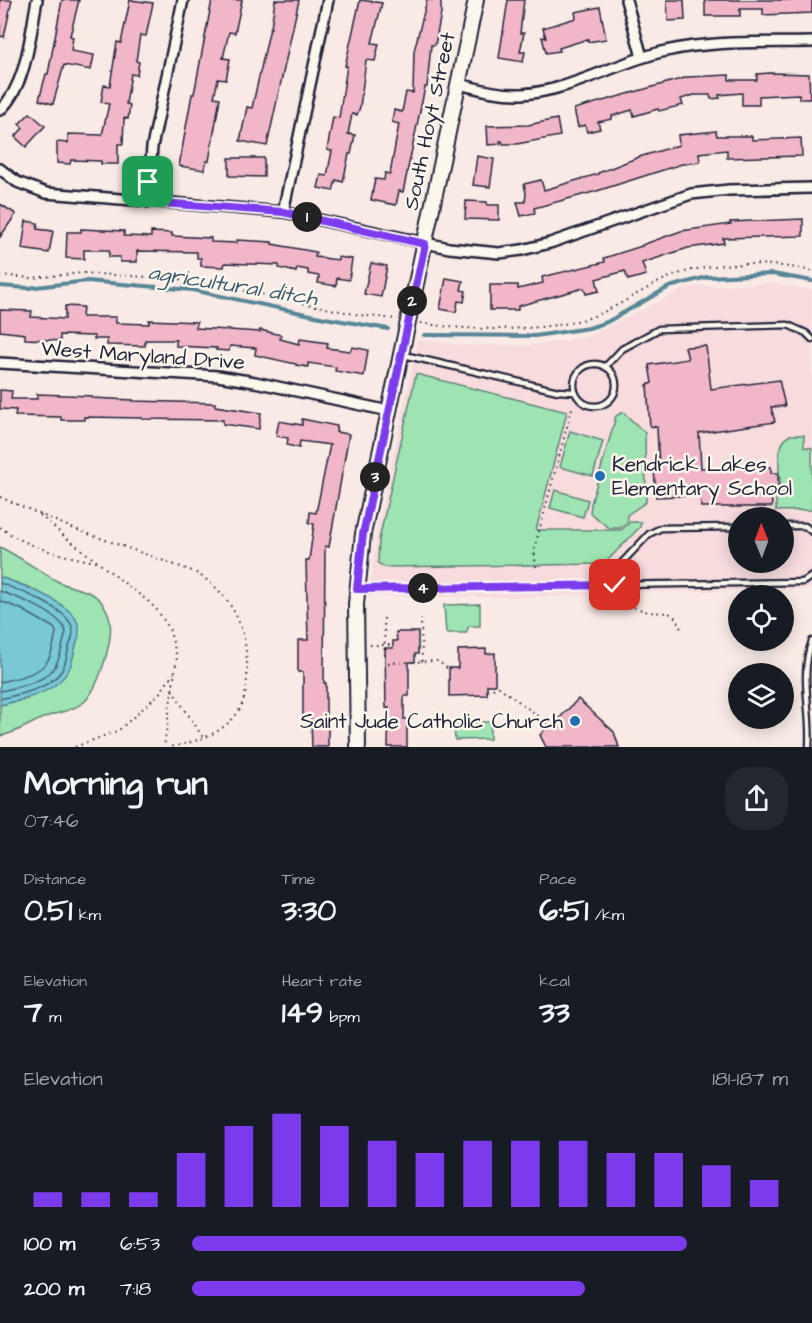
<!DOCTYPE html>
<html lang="en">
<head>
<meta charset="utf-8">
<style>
	body { margin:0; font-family:"Architects Daughter",sans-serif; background:#242831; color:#f1f3f6; height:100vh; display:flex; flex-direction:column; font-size:22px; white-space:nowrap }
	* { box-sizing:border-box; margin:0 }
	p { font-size:20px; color:#9ea1a6 }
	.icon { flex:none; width:33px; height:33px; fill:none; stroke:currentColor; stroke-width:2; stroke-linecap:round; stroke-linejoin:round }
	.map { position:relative; height:747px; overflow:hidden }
	.panel { display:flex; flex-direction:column; background:#171b24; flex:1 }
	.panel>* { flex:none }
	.needle { width:39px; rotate:359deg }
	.buttons { position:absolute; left:728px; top:507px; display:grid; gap:12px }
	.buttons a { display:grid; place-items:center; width:66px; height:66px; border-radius:50%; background:#171b24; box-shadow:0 3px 15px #0003; font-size:30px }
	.pin { position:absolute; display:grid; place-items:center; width:51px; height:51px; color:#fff; margin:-26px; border-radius:12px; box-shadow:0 3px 9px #0006 }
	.km { position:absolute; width:30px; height:30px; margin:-15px; border-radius:50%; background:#222; color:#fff; font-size:16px; line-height:30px; text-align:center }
	.round { display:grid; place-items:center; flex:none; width:63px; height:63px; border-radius:24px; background:#242831 }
	.summary { display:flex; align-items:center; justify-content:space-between; height:102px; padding:0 24px }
	h1 { font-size:33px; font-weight:800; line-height:45px }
	.figures { display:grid; grid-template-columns:repeat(3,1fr); gap:9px; height:102px; padding:6px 24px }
	.figures div { display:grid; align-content:center }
	.figures b { font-size:30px; font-weight:800 }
	.figures small { font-size:16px; font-weight:400 }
	.figures p { font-size:16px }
	.chart { height:168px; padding:12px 24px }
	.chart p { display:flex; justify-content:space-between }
	.chart svg { width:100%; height:108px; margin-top:6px; stroke:#7c3aed; stroke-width:6 }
	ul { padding:0 24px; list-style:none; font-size:20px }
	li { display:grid; grid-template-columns:96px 72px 1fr; align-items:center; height:45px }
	li i { height:15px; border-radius:8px; background:#7c3aed }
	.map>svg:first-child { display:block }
	.built { fill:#f7dbdd; fill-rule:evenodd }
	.green { fill:#9de4b2; stroke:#608376; stroke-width:1.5 }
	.water { fill:#79c8d6; stroke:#568698; stroke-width:1.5 }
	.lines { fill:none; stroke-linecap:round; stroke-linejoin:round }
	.shore { stroke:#456479; stroke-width:1.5 }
	.stream { stroke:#568698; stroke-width:4 }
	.building { fill:#f1b7c9; stroke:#22223b; stroke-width:1.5 }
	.lane-casing { stroke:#22223b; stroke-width:9 }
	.street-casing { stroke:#22223b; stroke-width:14 }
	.secondary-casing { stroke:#22223b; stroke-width:18 }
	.path { stroke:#22223b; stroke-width:2; stroke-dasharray:1.5 4.5; stroke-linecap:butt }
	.lane { stroke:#fbf7ec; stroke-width:4.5 }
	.street { stroke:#fbf7ec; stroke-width:9 }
	.secondary { stroke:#fbf7ec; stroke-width:14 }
	.route-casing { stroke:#fff; stroke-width:12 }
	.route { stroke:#7c3aed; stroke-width:8 }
	.poi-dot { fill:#1f6fb2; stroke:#fbf7ec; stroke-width:2 }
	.labels { text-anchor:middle; stroke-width:5; stroke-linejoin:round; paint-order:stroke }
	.street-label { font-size:21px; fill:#22223b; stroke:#fbf7ec }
	.poi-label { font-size:21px; fill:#22223b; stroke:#fbf7ec; text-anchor:start }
	.water-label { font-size:22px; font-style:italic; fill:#405c71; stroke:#fbf7ec }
</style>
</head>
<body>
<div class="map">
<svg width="812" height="747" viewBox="0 0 812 747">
	<rect width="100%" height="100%" fill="#f9eae5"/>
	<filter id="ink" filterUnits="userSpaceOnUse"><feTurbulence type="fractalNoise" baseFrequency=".0167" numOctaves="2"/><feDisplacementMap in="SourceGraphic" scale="12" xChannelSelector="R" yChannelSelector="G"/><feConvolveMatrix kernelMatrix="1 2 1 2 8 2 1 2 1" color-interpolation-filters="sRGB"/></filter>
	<g filter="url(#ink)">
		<path class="built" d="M769,283L812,290V589L600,593L565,596L501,597L369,596L378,526L418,340L464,345L527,346L589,337L607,327L689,287ZM738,518H783V562H738Z"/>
		<g class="green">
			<path d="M416,374L567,412L536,530H621L630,522H641L640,527L604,564L384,567L378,563L379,540Z"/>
			<path d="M623,412L645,433L646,502L627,515L628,521L620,528H609L590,513L591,504L616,416Z"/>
			<path d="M570,431L603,441L593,476L560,467Z"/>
			<path d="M790,435H804V447L812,448V510L776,511V493L781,492C780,475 773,445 790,435Z"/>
			<path d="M555,490L588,500L583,517L550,508Z"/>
			<path d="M0,547C20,557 39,571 59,582C72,589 90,589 100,600C105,606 109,613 110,621C113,641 99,688 84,702C74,711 58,712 46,717C30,723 17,733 0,736V705L27,699L74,652L79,629L31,588L0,577Z"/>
			<path d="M480,604V626H469L466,633H446L444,605Z"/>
			<path d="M454,722H490V739L455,740Z"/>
		</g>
		<path class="water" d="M0,577C22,585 57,597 73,615C81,625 80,634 76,645C74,652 73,660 70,667C58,693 25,699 0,705Z"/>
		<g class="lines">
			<g class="shore">
				<path d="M0,583C18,590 58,605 69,621C76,630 72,638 69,647C67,655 66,663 62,670C50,689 21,694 0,699"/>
				<path d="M0,591C18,598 61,613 66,632C63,641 62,652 58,660C51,682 19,687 0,691"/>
				<path d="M0,601L21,609L54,628L56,632C54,641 53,653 48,660C40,675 15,678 0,682"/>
			</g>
			<g class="stream">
				<path d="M0,286L28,288L87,281L192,290L325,318L388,329"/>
				<path d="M424,335L535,336L589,328L607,322L669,287L707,277L773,274L812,281"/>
			</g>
		</g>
		<g class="building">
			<path d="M0,0H12L4,37L0,36Z"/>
			<path d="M62,0H79L70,36L73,37L71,51L94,55L91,70L64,65L53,104L39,100L46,74H48Z"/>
			<path d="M130,0L153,3L146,36L140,35L136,61L139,62L137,75L131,74L126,104L130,105L128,119L124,118L123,144H118V164H101V161L71,160L70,164L57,163V142L68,143V134L102,135L109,104L101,102L104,85L110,86L117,42L121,43Z"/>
			<path d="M212,0H242L235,33L229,32L223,58L230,59L226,80L218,79L214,97L220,98L209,161H206L204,170L179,166L192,94H194Z"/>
			<path d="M275,0H299L267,146L240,141L247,107L252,108L270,28H271Z"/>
			<path d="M360,0L382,3L372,43L379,44L375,61L366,60L360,107L357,115L352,114L348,134L355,135L351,154H349L343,182L336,180L333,191L318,188L321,175L327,176L332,151L327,150L333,117L339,118L347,66H345Z"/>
			<path d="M427,0H441V13L435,45H431L427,87H425L403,192L399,191L396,205L371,200L375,179L384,180L385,173L390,174L399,124L392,122L394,110L402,112L406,92L413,93L414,51Z"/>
			<path d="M508,0H524L520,33H524L520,52H525L523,62L499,58Z"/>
			<path d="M667,0H684L685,20L668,21Z"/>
			<path d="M705,0H812V13L763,15V9H740V16H705Z"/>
			<path d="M600,7L606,39L588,42V39L559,48L560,51L546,53L542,37L546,38L543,28L576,18L575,12Z"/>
			<path d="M770,73L809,74L810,99H799V94L759,96V105H742V93L719,95L720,98L711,99L710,95H694L681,99L683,105L659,111L658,109L634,116L632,110L612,116V119L598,122L600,129L587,132L585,125L578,127L574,109L688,77L729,75V80H757V74Z"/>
			<path d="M30,113L45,126L26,147L15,137L23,128L19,124Z"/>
			<path d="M557,119L560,136L517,144H503L502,141H500V144L488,145L487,126L528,125Z"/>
			<path d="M716,131L717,136H752V140L801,138L802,156L727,158V150L699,153L700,162L682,164L597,191L534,208L535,213L521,216L517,202H525L526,193L524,184L541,180L544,190L598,174V173L639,157L679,145L678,135Z"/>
			<path d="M477,156L494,159L490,187L473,185Z"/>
			<path d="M229,158H264V177L229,176Z"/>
			<path d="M466,201L487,202V205H499V220L465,219Z"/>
			<path d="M0,204L16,214L0,237Z"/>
			<path d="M803,219V236L723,238L724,243L688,248L642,263L646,275L628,280L625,271L596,279L599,291L586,294L584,288L518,306V310H490V285H518V289L543,283L542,277L605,262L604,258L642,246V245L681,231L731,224L730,222Z"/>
			<path d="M26,221L38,223L37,229L53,231L49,253L22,249Z"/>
			<path d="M81,229L124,231V236L151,237V232L172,233V236L211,238V242L237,243V240L272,242V244L316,252L315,257L338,260V257L352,259L349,280L337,278L336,286L318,283L319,276L308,274V270L297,268L296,272L279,268V265L225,263L224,267L201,266V258H197V252L137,251V262H120V257H109V250H84V259L66,258L67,232H81Z"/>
			<path d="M371,263L387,266L381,297L364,294Z"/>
			<path d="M446,278L463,281L461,290L466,291L464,302L458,301L456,312L440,309Z"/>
			<path d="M65,306L83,307L82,317H116V323L149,324V320L197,322L196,328L260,332V330L281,335L280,339L299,344L300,339L328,343L327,348L350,351L353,347L368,350L364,376L335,371L336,367L308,363V367L296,365V364L255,355L256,348L230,346L229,351L216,350L217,348L176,346V340H145V346L107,345V339H94V336L60,335V341L48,340L25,339V334L0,331V310L32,311L31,317L65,319Z"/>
			<path d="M706,346L711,389L779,380L785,406L771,407L775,422L699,433L701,468L771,467V473H778V490L771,489L772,507H701L700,495L656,497L654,468H659L657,427L650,426L647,385L652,383L649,365L688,359L685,347Z"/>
			<path d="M0,390L12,391L11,399H37V394L92,396V398L133,400V401L215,403V406L261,413L259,429L223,424V420L142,419V418L84,417V420H61V417L15,416L16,410L0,409Z"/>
			<path d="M302,419L337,426L336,432L349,434L329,547L325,546L324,683H326V725H328V747H312L311,719H303V672H298V640H308L306,560H309L314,524L309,523L310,512L316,513L330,445L300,441L299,448L287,445L288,438L276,436L279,421L302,425Z"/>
			<path d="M396,632H418V654H415V662H409V696H404V719H407V747H388L389,708H386L385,648H393V641H397Z"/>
			<path d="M486,649V654L495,653V685H487V695L449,696V668H458V650Z"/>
			<path d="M578,699L614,732L619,747H546L540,735L547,727L549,729Z"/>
		</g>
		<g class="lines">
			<defs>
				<g id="lane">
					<path d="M404,355L558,391L574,392"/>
					<circle cx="595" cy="385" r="21"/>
					<path d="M605,367L622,349L659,329L788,325L806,333L812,339"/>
					<path d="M783,526H805L812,532"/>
					<path d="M615,584V570L649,534L661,528L738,527"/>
					<path d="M360,589L803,582L812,576"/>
					<path d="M809,747C812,711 799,677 812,641"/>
				</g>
				<g id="street">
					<path d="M626,0L642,57"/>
					<path d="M459,84C479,89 500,95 522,94C572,91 618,61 666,51C713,40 764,43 812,42"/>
					<path d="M0,110C27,85 30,35 37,0"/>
					<path d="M0,169L17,182L46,193L283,212L449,248L499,253L522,250L550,243L691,194L729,190L812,188"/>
					<path d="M148,202L152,147L183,0"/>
					<path d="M283,212L328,0"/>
					<path d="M0,363L218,376L255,382L389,411"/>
				</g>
				<path id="secondary" d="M358,747L356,604L363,534L476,0"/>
			</defs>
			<use href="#lane" class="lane-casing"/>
			<use href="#street" class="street-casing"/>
			<use href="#secondary" class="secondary-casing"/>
			<g class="path">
				<path d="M0,275L31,278L83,273L194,280L359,315L395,319"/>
				<path d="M421,323C467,331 540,332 585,319C612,311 638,292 663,280C705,260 768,261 812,271"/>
				<path d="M0,497L72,528L195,572C233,595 248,629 247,673C247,688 245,704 235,716C218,736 195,742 170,747"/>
				<path d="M40,515L64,536L149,602L157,610L169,628L177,657L164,747"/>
				<path d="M0,527C28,548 61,555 95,562"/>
				<path d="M536,567L534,550L572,408"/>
				<path d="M600,596L648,612L669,613L676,618L681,629"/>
				<path d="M384,618L385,663L438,661L449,670"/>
				<path d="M421,618L422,662"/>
				<path d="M370,645H393"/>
				<path d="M172,690L204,739"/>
				<path d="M487,691L499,687L541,718L551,727"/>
				<path d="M75,747L119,730L159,694L174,673"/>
			</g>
			<use href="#lane" class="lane"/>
			<use href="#street" class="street"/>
			<use href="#secondary" class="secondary"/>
		</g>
	</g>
	<g class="lines" filter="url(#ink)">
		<defs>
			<path id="route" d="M148,182V202L283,212L425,244L363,534L357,589L615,585"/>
		</defs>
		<use href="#route" class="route-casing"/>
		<use href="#route" class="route"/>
	</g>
	<g class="poi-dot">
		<circle cx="600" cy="476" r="6"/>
		<circle cx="575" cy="721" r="6"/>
	</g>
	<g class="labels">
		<g class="street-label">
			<text transform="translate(429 121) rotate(-78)" y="7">South Hoyt Street</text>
			<text transform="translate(143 355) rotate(4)" y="7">West Maryland Drive</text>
		</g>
		<g class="poi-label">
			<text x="612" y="471">Kendrick Lakes<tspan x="612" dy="24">Elementary School</tspan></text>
			<text x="563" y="728" text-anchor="end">Saint Jude Catholic Church</text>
		</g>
		<g class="water-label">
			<text transform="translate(233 284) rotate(9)" y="8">agricultural ditch</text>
		</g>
	</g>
</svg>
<div class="buttons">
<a><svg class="needle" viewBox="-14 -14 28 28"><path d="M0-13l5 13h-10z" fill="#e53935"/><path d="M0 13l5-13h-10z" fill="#9ea1a6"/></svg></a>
<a><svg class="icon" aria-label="locate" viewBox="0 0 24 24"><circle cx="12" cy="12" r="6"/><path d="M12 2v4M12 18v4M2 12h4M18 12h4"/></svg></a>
<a><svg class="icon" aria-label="layers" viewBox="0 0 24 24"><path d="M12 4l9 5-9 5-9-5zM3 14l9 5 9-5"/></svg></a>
</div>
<div class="pin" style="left:148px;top:182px;background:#1e9e55"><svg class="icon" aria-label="arrive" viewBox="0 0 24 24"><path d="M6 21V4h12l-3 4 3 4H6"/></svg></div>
<div class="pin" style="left:615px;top:585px;background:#d93025"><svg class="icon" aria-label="check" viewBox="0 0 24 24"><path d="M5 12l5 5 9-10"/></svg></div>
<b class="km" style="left:307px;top:217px">1</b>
<b class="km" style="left:412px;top:301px">2</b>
<b class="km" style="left:375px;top:477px">3</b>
<b class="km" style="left:423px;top:588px">4</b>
</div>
<section class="panel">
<div class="summary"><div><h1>Morning run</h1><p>07:46</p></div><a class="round"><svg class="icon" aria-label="share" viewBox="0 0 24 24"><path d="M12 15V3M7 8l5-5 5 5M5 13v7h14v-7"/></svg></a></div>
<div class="figures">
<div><p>Distance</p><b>0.51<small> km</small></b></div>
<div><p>Time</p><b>3:30</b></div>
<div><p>Pace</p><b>6:51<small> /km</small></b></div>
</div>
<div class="figures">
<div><p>Elevation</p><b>7<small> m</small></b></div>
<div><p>Heart rate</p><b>149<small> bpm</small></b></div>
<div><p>kcal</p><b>33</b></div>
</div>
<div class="chart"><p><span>Elevation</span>181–187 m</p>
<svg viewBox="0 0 160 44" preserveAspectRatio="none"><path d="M5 44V38M15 44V38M25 44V38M35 44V22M45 44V11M55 44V6M65 44V11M75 44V17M85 44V22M95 44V17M105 44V17M115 44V17M125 44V22M135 44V22M145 44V27M155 44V33"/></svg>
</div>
<ul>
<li><b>100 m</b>6:53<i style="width:83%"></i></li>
<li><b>200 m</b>7:18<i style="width:66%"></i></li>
</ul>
</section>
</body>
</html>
